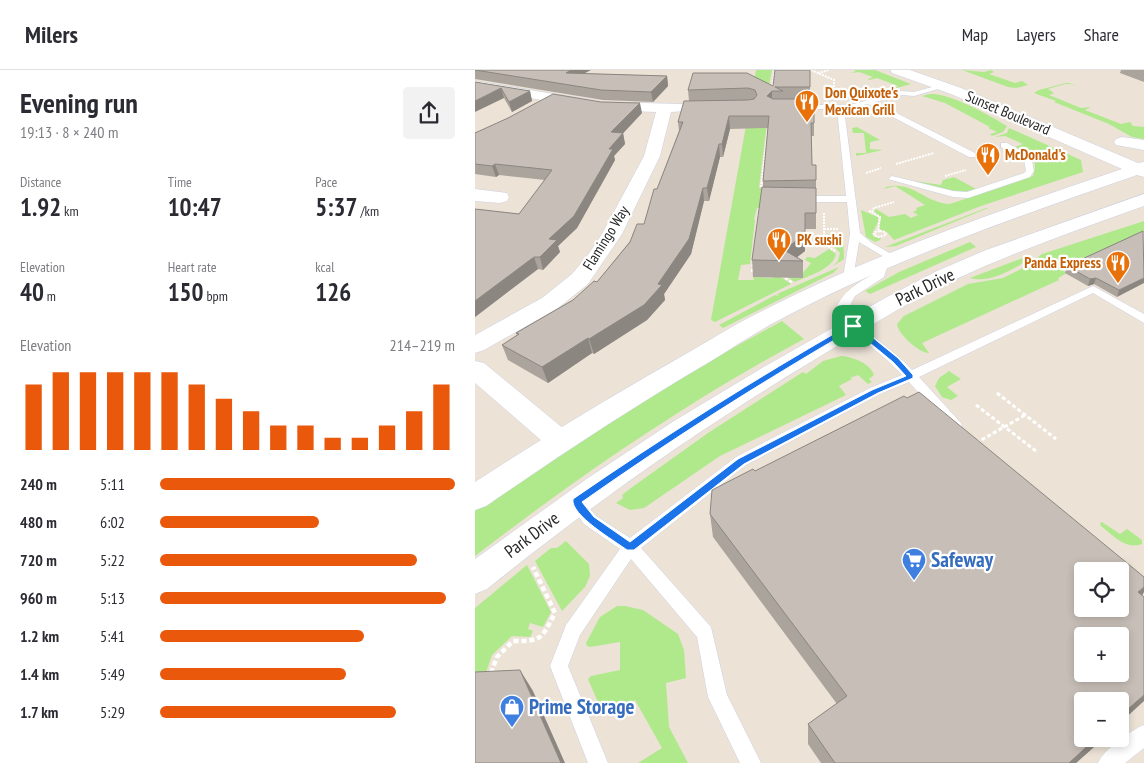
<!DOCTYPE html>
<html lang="en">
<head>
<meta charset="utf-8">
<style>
	body { margin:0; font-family:"PT Sans Narrow",sans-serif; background:#f2f2f3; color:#2b2b33; height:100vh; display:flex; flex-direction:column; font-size:19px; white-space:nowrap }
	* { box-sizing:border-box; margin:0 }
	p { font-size:16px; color:#7c7c81 }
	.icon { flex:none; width:28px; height:28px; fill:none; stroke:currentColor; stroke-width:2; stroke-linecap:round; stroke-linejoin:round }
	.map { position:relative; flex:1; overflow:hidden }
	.sheet { display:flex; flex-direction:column; background:#fff; width:475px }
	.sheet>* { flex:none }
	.tools { position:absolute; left:599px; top:492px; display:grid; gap:10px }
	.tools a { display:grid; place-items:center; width:55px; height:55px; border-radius:5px; background:#fff; box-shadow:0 2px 8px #0003; font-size:25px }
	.pin { position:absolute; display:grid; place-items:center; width:42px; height:42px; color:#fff; margin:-21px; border-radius:10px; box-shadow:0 2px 8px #0006 }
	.round { display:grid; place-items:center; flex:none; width:52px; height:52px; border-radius:5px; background:#f2f2f3 }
	.headline { display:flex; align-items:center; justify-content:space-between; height:85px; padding:0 20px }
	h1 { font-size:28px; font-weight:700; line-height:38px }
	.metrics { display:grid; grid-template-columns:repeat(3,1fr); gap:8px; height:85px; padding:5px 20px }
	.metrics div { display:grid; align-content:center }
	.metrics b { font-size:25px; font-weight:700 }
	.metrics small { font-size:14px; font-weight:400 }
	.metrics p { font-size:14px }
	.chart { height:140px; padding:10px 20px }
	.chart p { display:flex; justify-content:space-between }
	.chart svg { width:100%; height:90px; margin-top:5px; stroke:#ea580c; stroke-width:6 }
	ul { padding:0 20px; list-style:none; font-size:16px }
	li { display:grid; grid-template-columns:80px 60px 1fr; align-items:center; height:38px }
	li i { height:12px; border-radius:6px; background:#ea580c }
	header { display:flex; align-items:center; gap:30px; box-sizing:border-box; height:70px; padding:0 25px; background:#fff; border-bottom:1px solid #e1e1e2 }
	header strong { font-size:24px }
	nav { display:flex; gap:28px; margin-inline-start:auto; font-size:18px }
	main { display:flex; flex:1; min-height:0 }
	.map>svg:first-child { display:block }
	.green { fill:#b0e98c }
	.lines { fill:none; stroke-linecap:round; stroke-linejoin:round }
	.lane-casing { stroke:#ccd1e3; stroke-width:1 }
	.street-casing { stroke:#ccd1e3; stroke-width:1 }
	.secondary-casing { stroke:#ccd1e3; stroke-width:1 }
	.path-far3 { stroke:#fff; stroke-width:2; stroke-dasharray:2 1; stroke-linecap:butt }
	.path-far2 { stroke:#fff; stroke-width:2.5; stroke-dasharray:3 2; stroke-linecap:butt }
	.path-far1 { stroke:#fff; stroke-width:3; stroke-dasharray:4 2.5; stroke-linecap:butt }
	.path { stroke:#fff; stroke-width:4.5; stroke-dasharray:5 3; stroke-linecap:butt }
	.lane { fill:#fff; fill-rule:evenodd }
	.street { fill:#fff; fill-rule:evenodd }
	.secondary { fill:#fff; fill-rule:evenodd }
	.wall { fill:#aba49d }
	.shaded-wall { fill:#8b8680 }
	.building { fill:#c7bfb7; stroke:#8b8680; fill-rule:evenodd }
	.route { fill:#1a73e8; stroke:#fff; fill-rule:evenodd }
	.labels { text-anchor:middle; stroke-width:4.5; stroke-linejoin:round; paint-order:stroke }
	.far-food-label { font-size:15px; font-weight:bold; fill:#c56008; stroke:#fff; text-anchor:start }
	.far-street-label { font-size:15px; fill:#272727; stroke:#fff }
	.street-label { font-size:18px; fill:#272727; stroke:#fff }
	.near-shop-label { font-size:21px; font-weight:bold; fill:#366cbe; stroke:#fff; text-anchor:start }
</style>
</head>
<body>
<header>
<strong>Milers</strong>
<nav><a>Map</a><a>Layers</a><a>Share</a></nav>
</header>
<main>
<section class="sheet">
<div class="headline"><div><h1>Evening run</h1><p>19:13 · 8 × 240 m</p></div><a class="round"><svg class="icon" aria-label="share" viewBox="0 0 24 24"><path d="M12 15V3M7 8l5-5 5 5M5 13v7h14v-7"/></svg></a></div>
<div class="metrics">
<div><p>Distance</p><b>1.92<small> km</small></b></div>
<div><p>Time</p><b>10:47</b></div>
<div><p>Pace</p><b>5:37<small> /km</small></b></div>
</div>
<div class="metrics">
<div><p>Elevation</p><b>40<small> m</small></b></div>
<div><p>Heart rate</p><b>150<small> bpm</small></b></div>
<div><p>kcal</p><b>126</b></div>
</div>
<div class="chart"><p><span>Elevation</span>214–219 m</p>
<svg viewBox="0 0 160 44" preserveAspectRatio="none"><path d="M5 44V12M15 44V6M25 44V6M35 44V6M45 44V6M55 44V6M65 44V12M75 44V19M85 44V25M95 44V32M105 44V32M115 44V38M125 44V38M135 44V32M145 44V25M155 44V12"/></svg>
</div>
<ul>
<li><b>240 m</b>5:11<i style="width:100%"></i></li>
<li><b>480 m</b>6:02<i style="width:54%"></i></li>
<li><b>720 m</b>5:22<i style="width:87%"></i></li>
<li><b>960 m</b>5:13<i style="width:97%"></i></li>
<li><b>1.2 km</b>5:41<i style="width:69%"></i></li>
<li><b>1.4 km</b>5:49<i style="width:63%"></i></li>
<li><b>1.7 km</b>5:29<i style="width:80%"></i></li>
</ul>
</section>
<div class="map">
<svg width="669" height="693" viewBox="0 0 669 693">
	<rect width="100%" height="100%" fill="#ece2d6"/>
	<g class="green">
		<path d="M281,0H297L293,20V44L284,118H292L285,138H282L279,149L280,150L275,194L266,195L263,210H279L278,207L297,208L303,205L316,214L240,252L236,250Z"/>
		<path d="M379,0H400L436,14L418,19L423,16L402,8L394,10L393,9L398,7L384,2L376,3L381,1Z"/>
		<path d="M487,0L509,2L516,0L519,2L514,4L540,13L547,11L553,15L541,18L533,17Z"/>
		<path d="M591,13L603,16L594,13L573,19L579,23L574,25L606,38L616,37L610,40L646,54L655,52L658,56L669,57V69L657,67L634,54L579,32L581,31C575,28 565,26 559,23L564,20Z"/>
		<path d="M455,24C474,22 516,46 532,56L528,62L517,66L515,64L522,62L513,58L515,57L470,33L447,26Z"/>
		<path d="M382,57L405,70L395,72V79L408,80L381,86V83H391L389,63H378L377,58Z"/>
		<path d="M534,58L606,90L608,102L506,136L419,170L412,162L406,160L404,157L406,148L399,141L401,139L414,147L430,144L436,148L443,145L438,142L442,140L441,138L450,135L420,116L409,119L411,117C437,110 450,133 475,134L558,106C564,85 556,86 540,77L548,74L530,66L520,67L532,63Z"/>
		<path d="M479,107L501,119L485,123L440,111L466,115L468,110Z"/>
		<path d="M511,138H513L421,176L410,177Z"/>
		<path d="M386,140L403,147V152L397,164L399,167L406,168L405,170L400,172L391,167Z"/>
		<path d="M669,151V162L587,200L592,203L583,208L584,210L447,273L454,283C444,283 423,264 422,254L429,246L493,214L528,208L550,197L567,184Z"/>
		<path d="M354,164H368L369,189L358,196L363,191L365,183L354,171Z"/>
		<path d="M495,172L501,177L395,224L390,221L424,202Z"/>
		<path d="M354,179L361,184C358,199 333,206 320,212L306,203L327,204L336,193L330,190L332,187L340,188Z"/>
		<path d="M553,186L555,188C540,199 514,214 495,208Z"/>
		<path d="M364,197L358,203L248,258L244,255L300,225L304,226L302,224Z"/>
		<path d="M307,251L329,269C213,331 104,406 0,486V441C99,372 201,308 307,251Z"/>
		<path d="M366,286C378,287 395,293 399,305L394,309L397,312L393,314L383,305L375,308L377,309L364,316L371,325L245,386L169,438L155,440L141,433L148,428L147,425L156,418L233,363L328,302L331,304L348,291Z"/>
		<path d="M474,301L486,309L472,317L483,326L476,330L467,327L460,316L464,308Z"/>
		<path d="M627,452L645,464L652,459L667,470V474C650,480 639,466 626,456L625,453Z"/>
		<path d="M91,471L114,494L115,506L110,517L87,541L60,491L76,478H82Z"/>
		<path d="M52,495L76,542L68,557L55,553L53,559L58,561L55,567L37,566L17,585L8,611L0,615V538Z"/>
		<path d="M142,536H150L168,540L203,564L209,580L211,608L191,613L194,657L213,693H163L187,678L160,630L133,645L128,644L113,609L116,606L145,600V572L115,577L112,576L111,573L125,547Z"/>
	</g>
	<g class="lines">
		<defs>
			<g id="lane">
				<path d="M468,14L470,15V17L439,26L427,25L400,32L500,83V87H494L393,34L369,39L385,163L397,173L425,189L420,192L416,191L384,172L378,208L373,211L369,210L368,208L375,164L372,132H324L319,129L324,126H371L362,39H321L317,37L321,35H375L427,21L439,22Z"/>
				<path d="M526,73H532L556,86L559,101L555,107L493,128L478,127L413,109L417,106L478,121L492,122L549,103L551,101L549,89L526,77Z"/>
				<path d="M408,191L413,194L409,207L380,226L372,241C391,264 417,278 437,300L618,216L669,244V253L618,223L444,307L485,352L487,355L485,358H475L434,312L405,324L271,395L166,478L236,557L252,625L286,693H265L233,627L222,567L156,489L105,565L93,596L133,693H113L75,596L91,555L145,479L109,454L93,432L96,428L101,426L106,428L121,446L155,468L261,387L395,318L427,305C406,281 379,267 360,241C367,221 383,213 400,203L403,194Z"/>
				<path d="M669,655V678L650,693H623C628,680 656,660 669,655Z"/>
			</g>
			<g id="street">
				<path d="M0,11L128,32L207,34L212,35L214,38L212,41L196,42L185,86L147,164L113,214L83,238L9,280L0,283V265L67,228L97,204L113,185L127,164L169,86L181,42L128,40L0,19Z"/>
				<path d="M0,119L32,123L34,127L32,131L25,133L0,131Z"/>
				<path d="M0,291L9,293L95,364L99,371L95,378L85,381L75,378L0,313Z"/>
			</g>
			<g id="secondary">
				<path d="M415,0H435L486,18L663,93L669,92V107L662,105C542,147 416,190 304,250C281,262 259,277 236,291C159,336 85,385 11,436L0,440V412C71,366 143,322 216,281C240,267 264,252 289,240C403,182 526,140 647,99L476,24L417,3Z"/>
				<path d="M647,67L669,70V80L641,75L639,72L641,69Z"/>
				<path d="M669,124V136C605,159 541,181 479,210C431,233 385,262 339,290C224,359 116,435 12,519L0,524V489L113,408L199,351L287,298L412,227L462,201L511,180Z"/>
			</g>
		</defs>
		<use href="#lane" class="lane-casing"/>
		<use href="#street" class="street-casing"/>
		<use href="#secondary" class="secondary-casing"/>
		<g class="path-far3">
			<path d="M336,0L359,10V24"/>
			<path d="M343,3L354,0"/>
			<path d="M297,18L300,0"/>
			<path d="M421,94L459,83"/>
			<path d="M509,94L524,89"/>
			<path d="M391,103L406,98"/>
			<path d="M470,106L491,100"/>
			<path d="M289,117H286L293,59"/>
			<path d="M394,141L405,147L403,161"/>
			<path d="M397,142L399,138L419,132"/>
			<path d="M349,143V174L360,181"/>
			<path d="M282,158L284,139H287"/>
			<path d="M349,159H363"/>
			<path d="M405,161L410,162L411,165L404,167L399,165L400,162Z"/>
		</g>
		<g class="path-far2">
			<path d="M277,202L278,194"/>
			<path d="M306,205L318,213"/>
		</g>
		<g class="path-far1">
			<path d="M522,323L581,369"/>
			<path d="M501,335L561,381"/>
			<path d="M501,373L552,344"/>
		</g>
		<path class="path" d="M16,603L22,587L38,571C68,571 66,569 80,543L58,497"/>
		<use href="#lane" class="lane"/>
		<use href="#street" class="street"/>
		<use href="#secondary" class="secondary"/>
	</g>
	<g class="wall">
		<path d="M0,0L192,6L193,16L178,32L128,30L0,9Z"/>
		<path d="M335,0V29H308L339,37V66H336L337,95H341V159H330V181L322,187L328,191V208L278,207L277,190L288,117V111L293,58L255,59L248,87H245L234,131H229L216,184L189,224L190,230L172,250L119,284L117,283L73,313L33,290L27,275L42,265L41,263L98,230L122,212L169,154L182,119L204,61L203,52L214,31L213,20L298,16Z"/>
		<path d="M646,0H669V12L645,3Z"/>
		<path d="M0,12L55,21L57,31L37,42L29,28Z"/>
		<path d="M167,43L148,63L150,74L139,86L140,90L102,158L83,176L85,182L68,200L63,199L0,247V139L44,144L70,110L24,105L21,107L0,104V63Z"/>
		<path d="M668,161L642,227L619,214L613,216L590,203L592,196Z"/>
		<path d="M280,401L667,526L628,669L601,693H346L333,674V654L362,634L238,467L235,444Z"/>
	</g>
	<g class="shaded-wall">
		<path d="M96,0H116L93,12L91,3Z"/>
		<path d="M192,6L193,16L178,32L176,22Z"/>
		<path d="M26,18L29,28L0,42V31Z"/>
		<path d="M55,21L57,31L37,42L34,32Z"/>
		<path d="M297,21V33L292,26Z"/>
		<path d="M165,33L167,43L139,73L136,62Z"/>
		<path d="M254,46L255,59L248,87L247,74Z"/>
		<path d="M148,63L150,74L139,86L140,90L102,158L83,176L85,182L68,200L65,187L74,169L134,79Z"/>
		<path d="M244,74L245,87L234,131L232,118Z"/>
		<path d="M20,94L24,105L21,107L17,96Z"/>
		<path d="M228,118L229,131L216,184L189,224L190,230L172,250L119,284L114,269L183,214Z"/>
		<path d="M330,143V181L317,191L309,180Z"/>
		<path d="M59,187L63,199L0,247V231Z"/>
		<path d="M621,208L619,214L613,216L615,209Z"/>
		<path d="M669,208V213L642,227L644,220Z"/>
		<path d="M113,268L117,283L73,313L67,297Z"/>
		<path d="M669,517V522L662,535L663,522Z"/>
		<path d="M45,600L58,621L90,693H86Z"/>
		<path d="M669,625V631L645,653V646Z"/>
		<path d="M620,669H628L601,693H594Z"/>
	</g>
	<g class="building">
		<path d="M0,0H96L91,3L192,6L176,22L126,20Z"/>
		<path d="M300,0H335V17H300L308,21H297L292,26L298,29H323L339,37V53H336L337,95H341V110L288,111L294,46H254L247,74H244L232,118H228L214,169L183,214L187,215L169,235L114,269L113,268L67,297L27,275L44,264L41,263L98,230L119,211L122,212L155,172L162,154H169L179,119H182L208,52H203L209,31L273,30L279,29L282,25L280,20L273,18L213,20L218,3H272L298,16Z"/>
		<path d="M0,12L55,21L34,32L26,18L0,31Z"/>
		<path d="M78,24L126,32L165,33L136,62L148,63L134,79H138L99,146L74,169L82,170L65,187H59L0,231V139L44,144L77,100L20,94L17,96L0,94V63L33,48Z"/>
		<path d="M287,117L341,118V143H330V164L309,180L328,191L277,190Z"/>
		<path d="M668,161L669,208L644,220L621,208L615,209L592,196Z"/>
		<path d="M444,322L669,507V517L663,522L669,527V625L645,646V631H608V669H620L594,693H360L333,654L372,626L235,444L237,420L278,399L280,401L429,326L432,328ZM608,501H645V539H608ZM608,566H645V604H608Z"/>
		<path d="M45,600L86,693H0V602Z"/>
	</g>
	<path class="route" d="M376,254H381L423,288L438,305V308L403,323L269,394L159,480H152C140,471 95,445 98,429C188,367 280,309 376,254ZM378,259L418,292L431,306L397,320L263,389L155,472L119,447L107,432C195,370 285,313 378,259Z"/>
	<defs>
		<symbol id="restaurant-pin" viewBox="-11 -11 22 30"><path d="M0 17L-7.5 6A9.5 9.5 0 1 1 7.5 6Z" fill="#e8710a" stroke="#fff"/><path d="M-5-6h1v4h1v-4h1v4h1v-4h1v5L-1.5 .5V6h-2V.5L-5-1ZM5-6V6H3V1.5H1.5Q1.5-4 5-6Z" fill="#fff"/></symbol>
		<symbol id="supermarket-pin" viewBox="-11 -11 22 30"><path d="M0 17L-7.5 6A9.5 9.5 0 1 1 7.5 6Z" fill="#3f7fe0" stroke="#fff"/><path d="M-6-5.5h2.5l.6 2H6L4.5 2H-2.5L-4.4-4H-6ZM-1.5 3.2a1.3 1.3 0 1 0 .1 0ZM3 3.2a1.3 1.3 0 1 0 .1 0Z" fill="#fff"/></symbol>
		<symbol id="shop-pin" viewBox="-11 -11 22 30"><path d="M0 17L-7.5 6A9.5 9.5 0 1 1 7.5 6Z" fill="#3f7fe0" stroke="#fff"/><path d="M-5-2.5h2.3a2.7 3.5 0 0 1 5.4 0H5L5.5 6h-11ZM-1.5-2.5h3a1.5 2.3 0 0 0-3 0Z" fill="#fff"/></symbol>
	</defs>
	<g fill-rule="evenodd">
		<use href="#restaurant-pin" x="318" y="18" width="28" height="38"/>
		<use href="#restaurant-pin" x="499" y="71" width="28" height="38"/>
		<use href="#restaurant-pin" x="290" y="156" width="28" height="38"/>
		<use href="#restaurant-pin" x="629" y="179" width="28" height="38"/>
		<use href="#supermarket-pin" x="425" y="476" width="28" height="38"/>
		<use href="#shop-pin" x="23" y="623" width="28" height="38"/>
	</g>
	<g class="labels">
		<g class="far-food-label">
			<text x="350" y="28">Don Quixote's<tspan x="350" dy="17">Mexican Grill</tspan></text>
			<text x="530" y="90">McDonald's</text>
			<text x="322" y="175">PK sushi</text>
			<text x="626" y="198" text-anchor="end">Panda Express</text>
		</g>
		<g class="far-street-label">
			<text transform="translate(533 43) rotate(23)" y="5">Sunset Boulevard</text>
			<text transform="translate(131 168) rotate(-58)" y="5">Flamingo Way</text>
		</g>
		<g class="street-label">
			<text transform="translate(450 217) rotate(-26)" y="6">Park Drive</text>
			<text transform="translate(57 465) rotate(-37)" y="6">Park Drive</text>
		</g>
		<g class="near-shop-label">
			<text x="456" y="497">Safeway</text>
			<text x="54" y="644">Prime Storage</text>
		</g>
	</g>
</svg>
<div class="tools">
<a><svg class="icon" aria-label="locate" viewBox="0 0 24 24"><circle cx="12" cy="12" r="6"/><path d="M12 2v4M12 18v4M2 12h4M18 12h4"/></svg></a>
<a>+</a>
<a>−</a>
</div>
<div class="pin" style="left:378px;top:256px;background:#1e9e55"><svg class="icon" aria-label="arrive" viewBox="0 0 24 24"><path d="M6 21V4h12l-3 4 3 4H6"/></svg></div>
</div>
</main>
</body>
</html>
